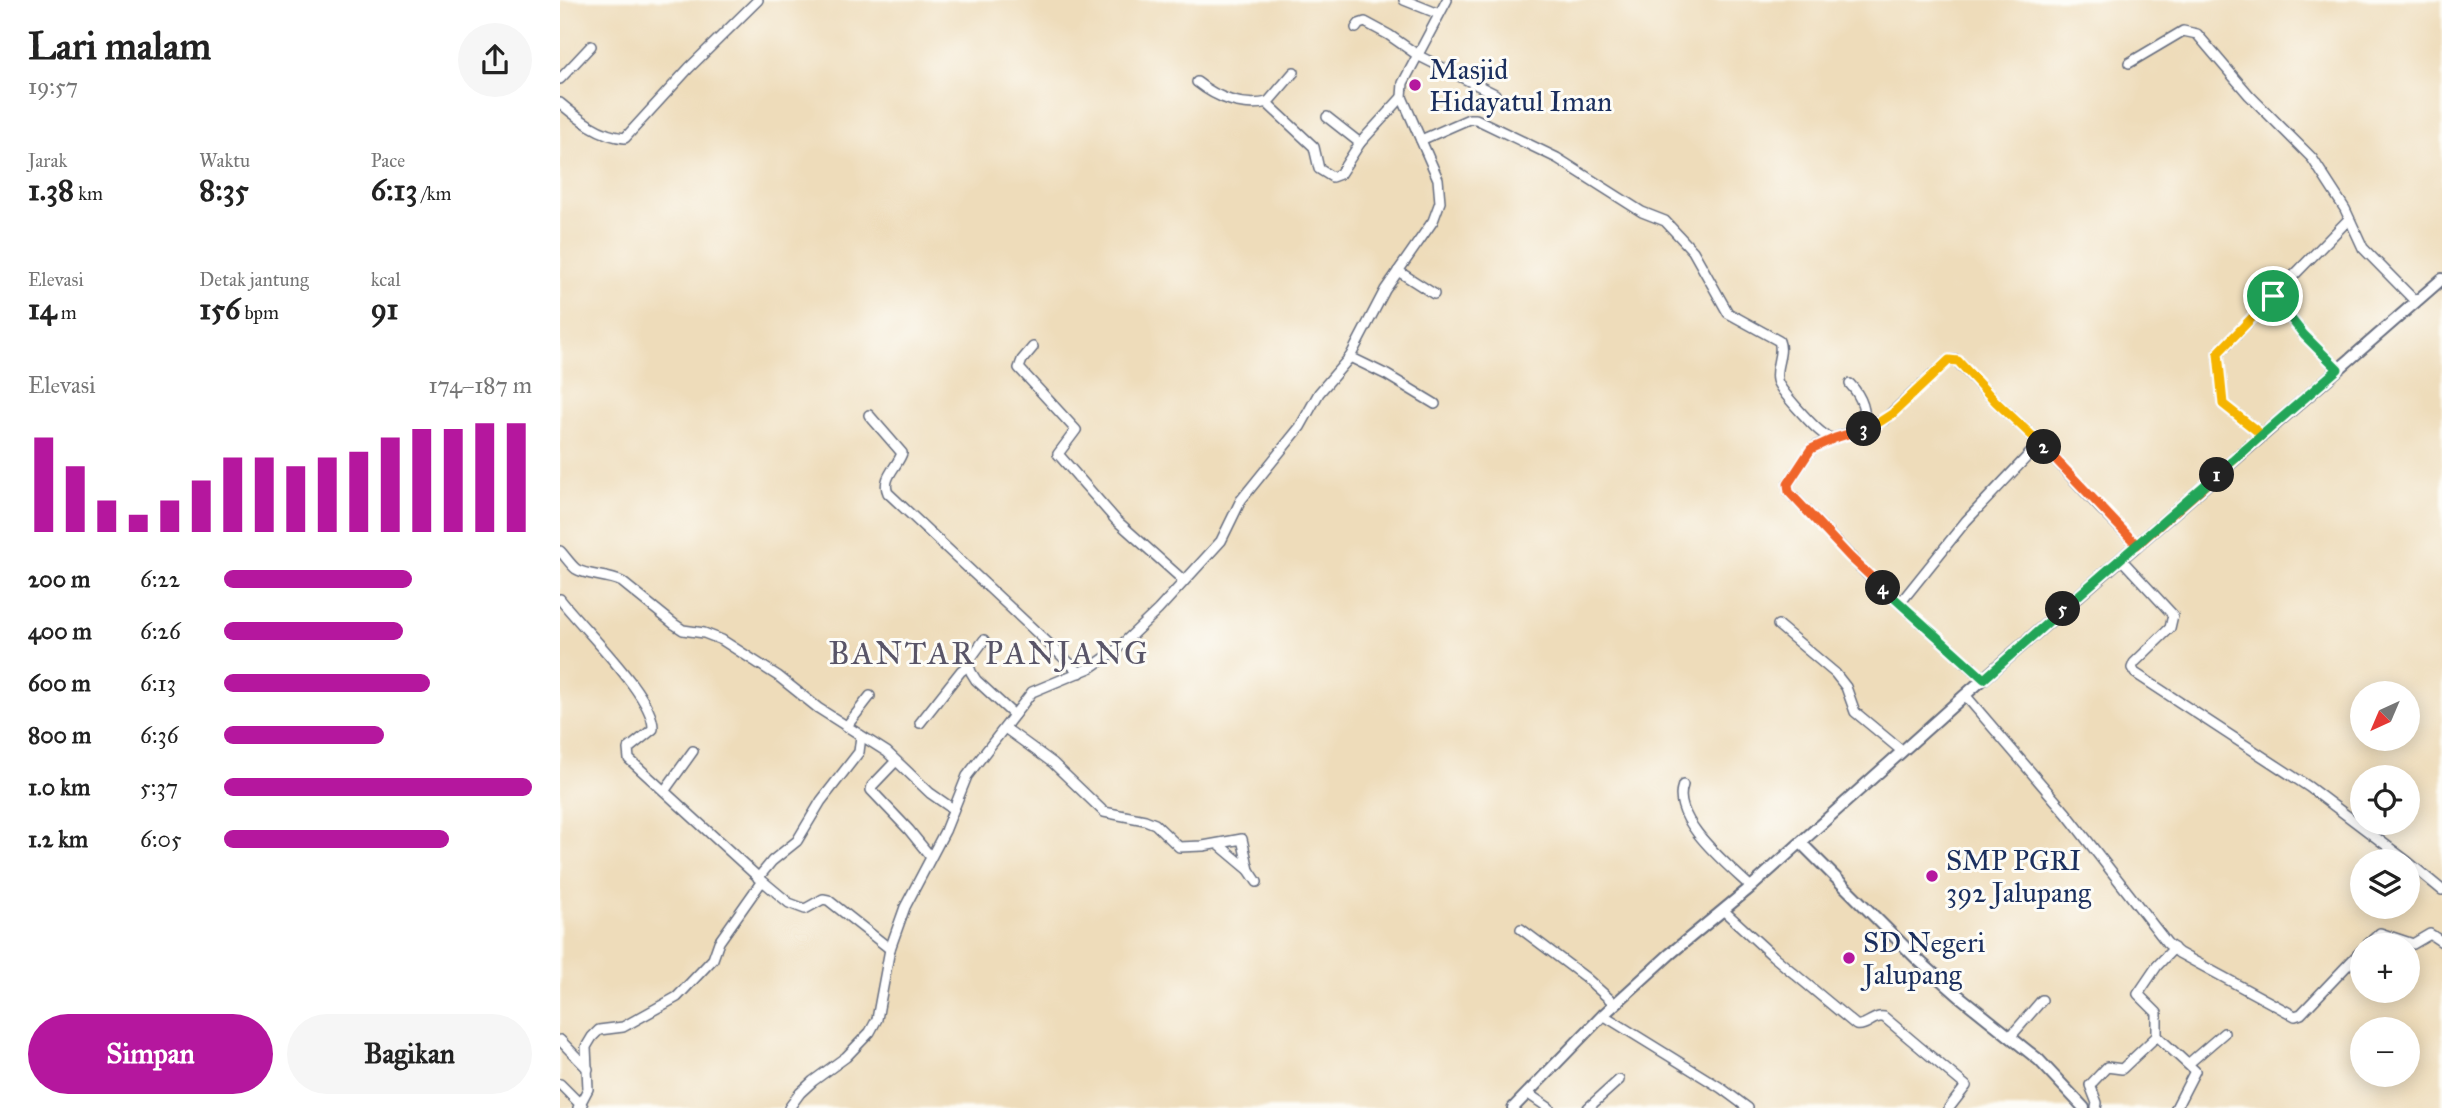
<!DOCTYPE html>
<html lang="id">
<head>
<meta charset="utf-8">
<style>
	body { margin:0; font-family:"IM FELL Great Primer",serif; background:#f6f6f6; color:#222; height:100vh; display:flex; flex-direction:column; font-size:26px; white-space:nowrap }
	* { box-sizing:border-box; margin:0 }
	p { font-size:23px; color:#767676 }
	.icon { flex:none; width:38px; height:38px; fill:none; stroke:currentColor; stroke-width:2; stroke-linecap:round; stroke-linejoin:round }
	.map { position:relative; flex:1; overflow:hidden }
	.details { display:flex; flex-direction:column; background:#fff; width:560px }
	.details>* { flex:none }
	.needle { width:46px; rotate:224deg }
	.controls { position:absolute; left:1790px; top:681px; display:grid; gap:14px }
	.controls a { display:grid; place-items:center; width:70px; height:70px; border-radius:50%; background:#fff; box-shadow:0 4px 18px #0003; font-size:35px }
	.pin { position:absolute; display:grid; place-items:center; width:60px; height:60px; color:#fff; margin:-30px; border:4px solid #fff; border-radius:50%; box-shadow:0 2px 7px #0007 }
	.km { position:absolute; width:35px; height:35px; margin:-18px; border-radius:50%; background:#222; color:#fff; font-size:19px; line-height:35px; text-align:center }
	.round { display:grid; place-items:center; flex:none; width:74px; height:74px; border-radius:37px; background:#f6f6f6 }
	.summary { display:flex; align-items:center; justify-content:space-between; height:119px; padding:0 28px }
	h1 { font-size:38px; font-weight:700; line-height:52px }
	.metrics { display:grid; grid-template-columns:repeat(3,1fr); gap:10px; height:119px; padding:7px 28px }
	.metrics div { display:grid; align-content:center }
	.metrics b { font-size:30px; font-weight:700 }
	.metrics small { font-size:19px; font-weight:400 }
	.metrics p { font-size:19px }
	.chart { height:196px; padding:14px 28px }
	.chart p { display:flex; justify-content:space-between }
	.chart svg { width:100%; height:126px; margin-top:7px; stroke:#b5179e; stroke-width:6 }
	.cta { display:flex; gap:14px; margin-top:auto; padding:14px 28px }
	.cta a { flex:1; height:80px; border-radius:42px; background:#b5179e; color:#fff; font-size:28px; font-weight:700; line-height:80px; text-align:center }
	.cta a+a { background:#f6f6f6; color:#222 }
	ul { padding:0 28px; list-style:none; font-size:23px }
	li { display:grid; grid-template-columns:112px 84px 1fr; align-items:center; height:52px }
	li i { height:18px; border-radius:9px; background:#b5179e }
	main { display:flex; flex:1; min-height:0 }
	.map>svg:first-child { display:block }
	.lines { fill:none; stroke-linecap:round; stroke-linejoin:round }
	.minor-casing { stroke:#656c7e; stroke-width:12 }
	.tertiary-casing { stroke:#656c7e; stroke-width:14 }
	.minor { stroke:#fff; stroke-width:9 }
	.tertiary { stroke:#fff; stroke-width:10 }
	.split-1-casing { stroke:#fff; stroke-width:14 }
	.split-2-casing { stroke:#fff; stroke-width:14 }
	.split-3-casing { stroke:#fff; stroke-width:14 }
	.split-4-casing { stroke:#fff; stroke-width:14 }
	.split-5-casing { stroke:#fff; stroke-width:14 }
	.split-6-casing { stroke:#fff; stroke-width:14 }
	.split-7-casing { stroke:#fff; stroke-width:14 }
	.split-1 { stroke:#f5b400; stroke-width:9 }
	.split-2 { stroke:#f0652b; stroke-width:9 }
	.split-3 { stroke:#f5b400; stroke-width:9 }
	.split-4 { stroke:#f0652b; stroke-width:9 }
	.split-5 { stroke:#22a559; stroke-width:9 }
	.split-6 { stroke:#22a559; stroke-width:9 }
	.split-7 { stroke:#22a559; stroke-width:9 }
	.poi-dot { fill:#b5179e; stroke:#fdfcf7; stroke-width:2.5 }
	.labels { text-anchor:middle; stroke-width:6; stroke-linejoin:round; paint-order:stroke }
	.poi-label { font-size:28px; fill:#1b2f5e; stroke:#fdfcf7; text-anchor:start }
	.quarter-label { font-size:32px; letter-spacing:2px; fill:#595568; stroke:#fdfcf7 }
</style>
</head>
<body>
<main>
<section class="details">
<div class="summary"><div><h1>Lari malam</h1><p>19:57</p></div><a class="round"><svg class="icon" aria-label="share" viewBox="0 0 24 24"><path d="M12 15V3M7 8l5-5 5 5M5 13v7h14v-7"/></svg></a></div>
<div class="metrics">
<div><p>Jarak</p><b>1.38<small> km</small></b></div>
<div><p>Waktu</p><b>8:35</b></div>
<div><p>Pace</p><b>6:13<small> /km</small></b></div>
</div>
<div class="metrics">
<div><p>Elevasi</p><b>14<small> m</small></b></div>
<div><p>Detak jantung</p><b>156<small> bpm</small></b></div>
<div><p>kcal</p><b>91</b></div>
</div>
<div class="chart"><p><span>Elevasi</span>174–187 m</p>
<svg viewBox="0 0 160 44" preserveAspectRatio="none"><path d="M5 44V11M15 44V21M25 44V33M35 44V38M45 44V33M55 44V26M65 44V18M75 44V18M85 44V21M95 44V18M105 44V16M115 44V11M125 44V8M135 44V8M145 44V6M155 44V6"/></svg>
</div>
<ul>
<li><b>200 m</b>6:22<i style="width:61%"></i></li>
<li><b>400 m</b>6:26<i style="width:58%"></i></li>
<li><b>600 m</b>6:13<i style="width:67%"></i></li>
<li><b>800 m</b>6:36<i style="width:52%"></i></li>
<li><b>1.0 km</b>5:37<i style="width:100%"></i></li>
<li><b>1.2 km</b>6:05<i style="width:73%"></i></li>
</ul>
<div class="cta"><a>Simpan</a><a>Bagikan</a></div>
</section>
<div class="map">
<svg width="1882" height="1108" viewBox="0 0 1882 1108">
	<rect width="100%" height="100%" fill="#fdfcf7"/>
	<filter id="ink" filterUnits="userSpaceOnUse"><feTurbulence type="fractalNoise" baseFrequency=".0143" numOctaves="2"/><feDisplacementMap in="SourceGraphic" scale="14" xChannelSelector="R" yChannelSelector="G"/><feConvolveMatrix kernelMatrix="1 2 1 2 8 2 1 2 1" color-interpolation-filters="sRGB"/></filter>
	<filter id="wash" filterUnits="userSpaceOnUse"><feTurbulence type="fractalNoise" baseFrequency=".00686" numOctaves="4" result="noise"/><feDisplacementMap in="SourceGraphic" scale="28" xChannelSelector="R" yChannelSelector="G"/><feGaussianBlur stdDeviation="1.57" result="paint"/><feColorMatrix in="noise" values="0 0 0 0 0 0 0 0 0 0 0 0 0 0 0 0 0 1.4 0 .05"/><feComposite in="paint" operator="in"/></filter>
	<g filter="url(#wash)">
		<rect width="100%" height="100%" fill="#eedcba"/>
	</g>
	<g filter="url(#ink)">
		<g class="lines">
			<defs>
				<g id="minor">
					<path d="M844,0L879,14"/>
					<path d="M796,28L799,24L805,22L829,35L859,56L935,94"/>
					<path d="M1569,63L1623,31L1637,34L1689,95L1752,158L1785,209L1803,248L1856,302"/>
					<path d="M734,72L708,102L709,105L754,147L759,169L772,177L780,174L800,143L842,97"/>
					<path d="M0,79L31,46"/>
					<path d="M637,82C657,98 683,108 708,102"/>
					<path d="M0,103C19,119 39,136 65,138L129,68L198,0"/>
					<path d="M767,117L800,143"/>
					<path d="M861,140L909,119H916L997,158L1082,212L1105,221L1133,251L1168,313L1219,341C1224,354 1214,367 1217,380C1219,390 1255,429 1265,435C1269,438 1270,438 1275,438L1324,420L1389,360H1396L1436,402L1480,443L1539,507L1577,545"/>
					<path d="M838,271L874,294"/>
					<path d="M1713,296L1744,335L1778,369"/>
					<path d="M473,347L462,360L459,368L516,430L498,454L556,520L623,580"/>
					<path d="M790,357L827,375L875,404"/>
					<path d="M1290,384C1302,397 1307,411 1304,428"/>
					<path d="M309,415L342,453C338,466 321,478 328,493L520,673"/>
					<path d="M1702,435L1663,404L1658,353L1789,219"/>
					<path d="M1274,438C1267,442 1258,444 1252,449C1249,451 1231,480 1228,484L1229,492L1307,574L1424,679"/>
					<path d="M0,551C5,556 10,564 16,569C27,576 48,575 62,582L114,624L123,630L144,633L162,640L218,676L258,708L327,752L370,793L393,809"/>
					<path d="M1561,559L1613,615L1610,628L1574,663L1572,668L1575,673L1749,787L1847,861"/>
					<path d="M0,599C21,627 95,697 93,729L68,749L69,759L199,878L229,903L245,909L263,899L268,900L330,949"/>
					<path d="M1341,602L1406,521L1480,443"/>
					<path d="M1218,625L1275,673L1286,687L1295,712L1342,751"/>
					<path d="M424,640L408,662L411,672L416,680L454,715"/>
					<path d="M1405,695L1506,813L1607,943L1619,953L1735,1016L1741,1014L1802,950"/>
					<path d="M360,723L401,671L408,666"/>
					<path d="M286,727L310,696"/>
					<path d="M445,728L493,763L544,812L585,820L595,824L619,847L643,846L682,839L689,870L697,882"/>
					<path d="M335,762L312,786L311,790L349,830L370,856"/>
					<path d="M1123,785C1110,819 1168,865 1191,887"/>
					<path d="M105,790L133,751"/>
					<path d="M658,844L689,870"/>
					<path d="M1848,862L1882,890"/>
					<path d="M198,878L212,861L237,841L261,801L299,752L301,736"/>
					<path d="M1163,910L1213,956L1296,1025C1307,1027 1313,1015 1324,1017L1406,1086L1389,1108"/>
					<path d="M961,929L1025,977L1055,1004"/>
					<path d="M1807,945L1820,933L1853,944L1870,934L1882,942"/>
					<path d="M1614,948L1597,966L1578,994L1597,1013V1036L1635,1071L1616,1108"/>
					<path d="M1043,1015L1161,1088L1188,1108"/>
					<path d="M1451,1036L1482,1000"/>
					<path d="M0,1040L28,1069"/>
					<path d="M1628,1064L1664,1033"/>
					<path d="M0,1084L23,1107"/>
					<path d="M967,1093L989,1108"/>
					<path d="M18,1108L28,1089L26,1047L32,1037L39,1030L63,1027L117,997L153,959L159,942L202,881"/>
					<path d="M229,1108L240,1093L253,1081L286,1057L310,1032L317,1019L330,949L345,907L385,831L407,776L472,692L532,667L555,651L598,610L661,541L681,500L740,427L759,393L790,357L825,290L873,221L880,202L878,179L842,97L843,83L887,0"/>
					<path d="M1028,1108L1059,1080"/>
					<path d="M1536,1108L1537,1103L1530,1085L1547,1067L1562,1069L1597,1036"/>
				</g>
				<g id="tertiary">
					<path d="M1241,843L1356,958L1399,996L1479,1060L1524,1108"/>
					<path d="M953,1108L1043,1015L1110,954L1191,887L1405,695L1882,279"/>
				</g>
			</defs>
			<use href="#minor" class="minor-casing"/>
			<use href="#tertiary" class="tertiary-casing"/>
			<use href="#minor" class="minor"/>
			<use href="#tertiary" class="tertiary"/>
		</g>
	</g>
	<g class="lines" filter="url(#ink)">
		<defs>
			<path id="split-1" d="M1657,475L1702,435L1663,404L1658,353L1713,296"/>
			<path id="split-2" d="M1484,447L1577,545L1657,475"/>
			<path id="split-3" d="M1304,429L1318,423L1332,414L1389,360L1398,361L1436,402L1484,447"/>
			<path id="split-4" d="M1304,429L1275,438L1251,449L1228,484L1229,492L1290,557L1323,588"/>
			<path id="split-5" d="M1323,588L1424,679L1503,609"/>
			<path id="split-6" d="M1503,609L1685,450"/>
			<path id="split-7" d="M1685,450L1778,369L1744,335L1713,296"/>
		</defs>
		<use href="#split-1" class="split-1-casing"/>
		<use href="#split-2" class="split-2-casing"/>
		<use href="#split-3" class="split-3-casing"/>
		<use href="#split-4" class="split-4-casing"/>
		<use href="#split-5" class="split-5-casing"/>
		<use href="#split-6" class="split-6-casing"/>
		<use href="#split-7" class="split-7-casing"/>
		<use href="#split-1" class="split-1"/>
		<use href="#split-2" class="split-2"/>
		<use href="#split-3" class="split-3"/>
		<use href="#split-4" class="split-4"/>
		<use href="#split-5" class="split-5"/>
		<use href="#split-6" class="split-6"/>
		<use href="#split-7" class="split-7"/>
	</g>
	<g class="poi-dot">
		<circle cx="855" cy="85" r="7"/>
		<circle cx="1372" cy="876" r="7"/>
		<circle cx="1289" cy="958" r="7"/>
	</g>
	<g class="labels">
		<g class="poi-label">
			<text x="869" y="79">Masjid<tspan x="869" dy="32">Hidayatul Iman</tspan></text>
			<text x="1386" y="870">SMP PGRI<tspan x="1386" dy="32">392 Jalupang</tspan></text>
			<text x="1303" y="952">SD Negeri<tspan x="1303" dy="32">Jalupang</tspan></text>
		</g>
		<g class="quarter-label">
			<text x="429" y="664">BANTAR PANJANG</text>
		</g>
	</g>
</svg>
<div class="controls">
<a><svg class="needle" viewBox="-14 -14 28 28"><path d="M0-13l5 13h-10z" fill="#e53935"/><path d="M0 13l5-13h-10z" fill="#767676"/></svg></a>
<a><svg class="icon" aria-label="locate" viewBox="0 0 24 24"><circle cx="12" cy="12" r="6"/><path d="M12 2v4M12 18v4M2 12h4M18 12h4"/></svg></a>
<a><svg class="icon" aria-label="layers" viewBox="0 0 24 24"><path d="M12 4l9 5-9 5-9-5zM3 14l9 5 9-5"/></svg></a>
<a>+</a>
<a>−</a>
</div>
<div class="pin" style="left:1713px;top:296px;background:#1e9e55"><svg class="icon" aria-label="arrive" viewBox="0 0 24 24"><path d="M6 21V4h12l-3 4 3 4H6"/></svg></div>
<b class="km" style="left:1657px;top:475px">1</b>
<b class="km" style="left:1484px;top:447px">2</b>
<b class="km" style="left:1304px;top:429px">3</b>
<b class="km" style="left:1323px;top:588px">4</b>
<b class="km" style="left:1503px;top:609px">5</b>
</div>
</main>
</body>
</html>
